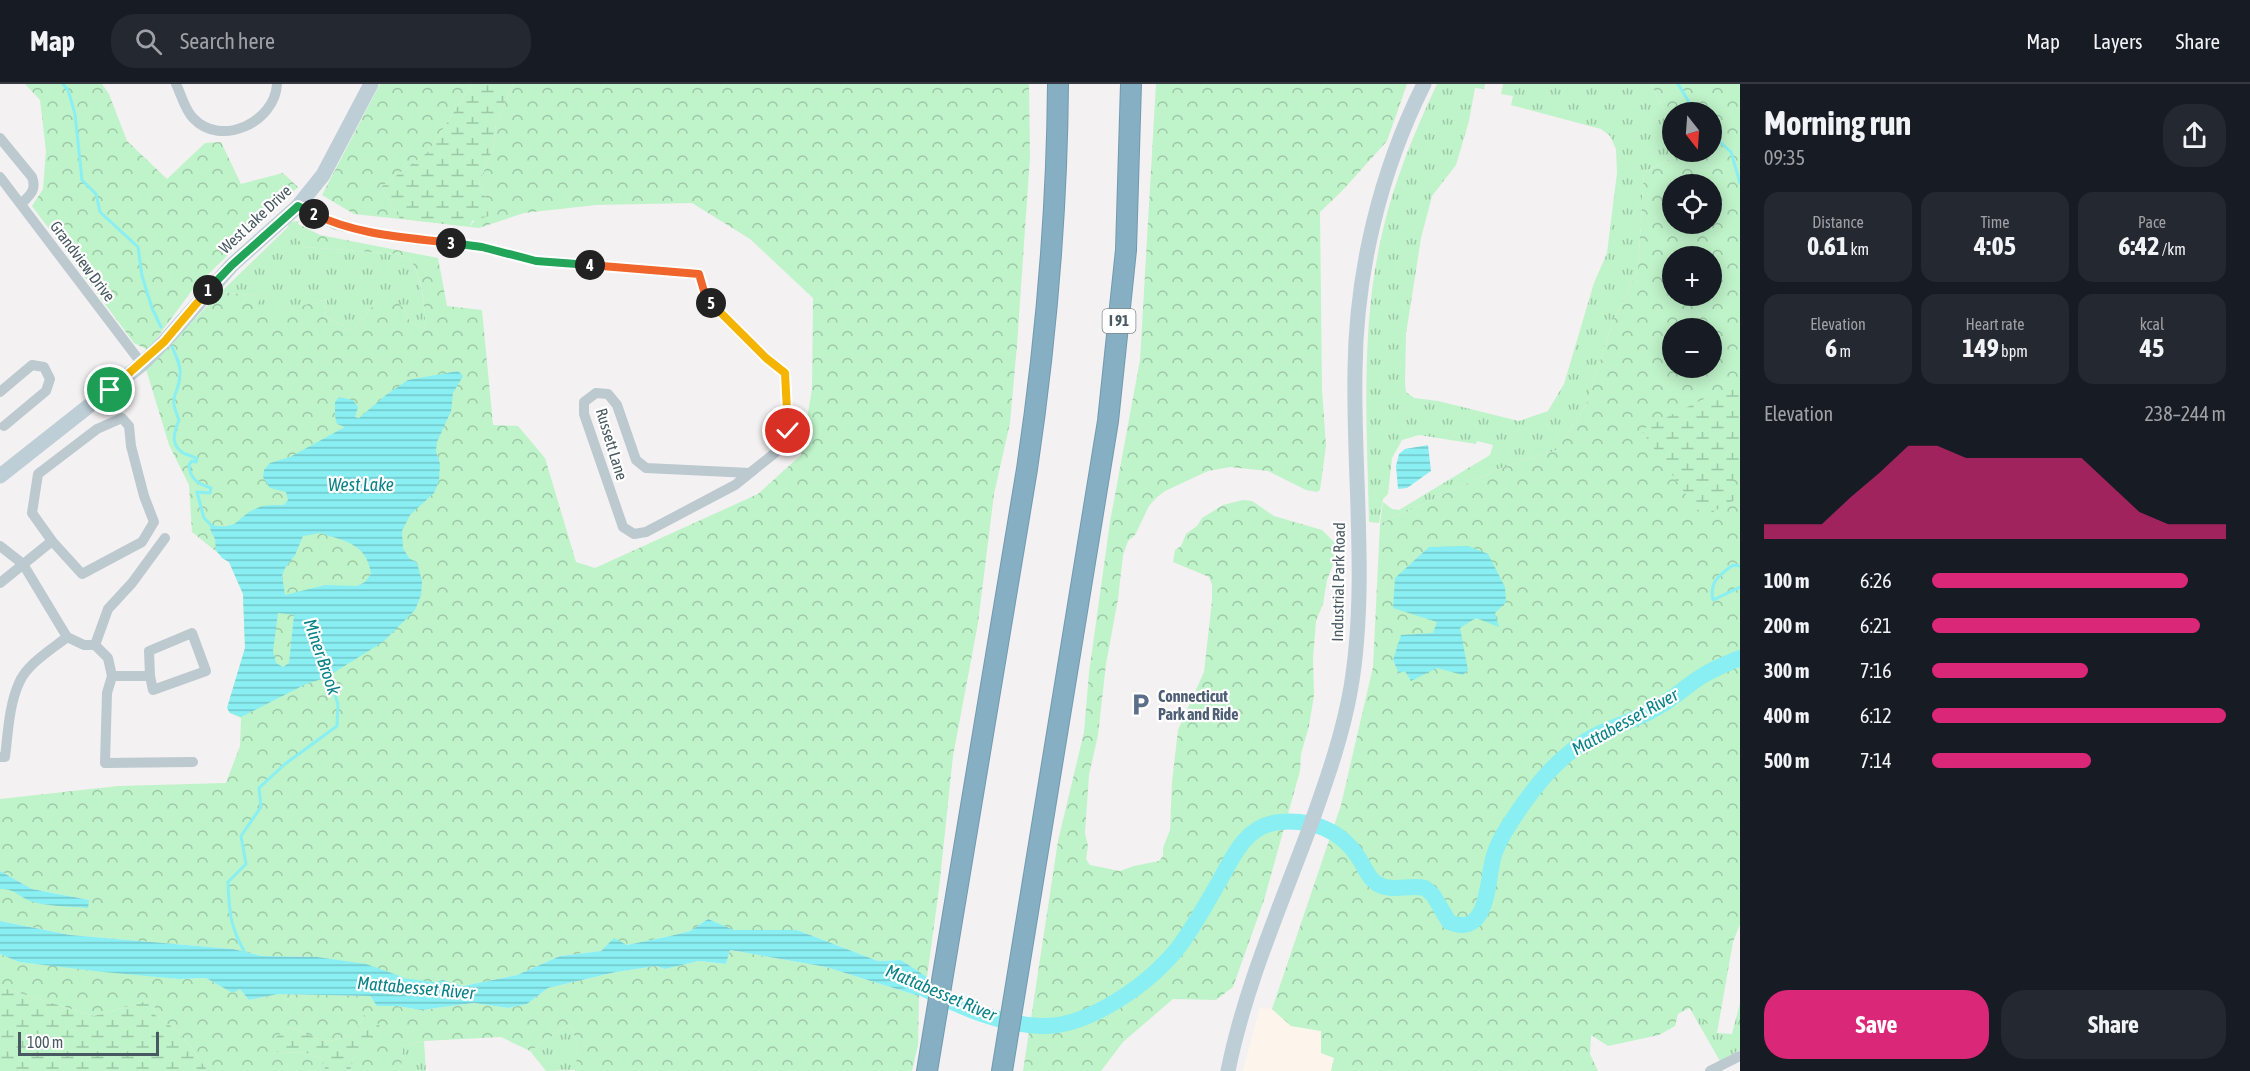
<!DOCTYPE html>
<html lang="en">
<head>
<meta charset="utf-8">
<style>
	body { margin:0; font-family:"Asap Condensed",sans-serif; background:#242831; color:#f1f3f6; height:100vh; display:flex; flex-direction:column; font-size:22px; white-space:nowrap }
	* { box-sizing:border-box; margin:0 }
	p { font-size:20px; color:#9ea1a6 }
	.icon { flex:none; width:33px; height:33px; fill:none; stroke:currentColor; stroke-width:2; stroke-linecap:round; stroke-linejoin:round }
	.map { position:relative; flex:1; overflow:hidden }
	.details { display:flex; flex-direction:column; background:#171b24; width:510px }
	.details>* { flex:none }
	.needle { width:39px; rotate:163deg }
	.buttons { position:absolute; left:1662px; top:18px; display:grid; gap:12px }
	.buttons a { display:grid; place-items:center; width:60px; height:60px; border-radius:50%; background:#171b24; box-shadow:0 3px 15px #0003; font-size:30px }
	.scale { position:absolute; left:18px; bottom:15px; width:141px; box-sizing:border-box; padding-left:6px; border:3px solid #485961; border-top:0; font-size:16px; line-height:21px; white-space:nowrap; color:#485961; -webkit-text-stroke:4px #fff; paint-order:stroke }
	.pin { position:absolute; display:grid; place-items:center; width:51px; height:51px; color:#fff; margin:-26px; border:3px solid #fff; border-radius:50%; box-shadow:0 2px 6px #0007 }
	.km { position:absolute; width:30px; height:30px; margin:-15px; border-radius:50%; background:#222; color:#fff; font-size:16px; line-height:30px; text-align:center }
	.round { display:grid; place-items:center; flex:none; width:63px; height:63px; border-radius:24px; background:#242831 }
	.summary { display:flex; align-items:center; justify-content:space-between; height:102px; padding:0 24px }
	h1 { font-size:33px; font-weight:700; line-height:45px }
	.stats { display:grid; grid-template-columns:repeat(3,1fr); gap:9px; height:102px; padding:6px 24px }
	.stats div { display:grid; align-content:center; border-radius:15px; background:#242831; text-align:center }
	.stats b { font-size:26px; font-weight:700 }
	.stats small { font-size:16px; font-weight:400 }
	.stats p { font-size:16px }
	.chart { height:168px; padding:12px 24px }
	.chart p { display:flex; justify-content:space-between }
	.chart svg { width:100%; height:108px; margin-top:6px; fill:#db2777; opacity:.7 }
	.primary-button { display:flex; gap:12px; margin-top:auto; padding:12px 24px }
	.primary-button a { flex:1; height:69px; border-radius:24px; background:#db2777; color:#fff; font-size:24px; font-weight:700; line-height:69px; text-align:center }
	.primary-button a+a { background:#242831; color:#f1f3f6 }
	ul { padding:0 24px; list-style:none; font-size:20px }
	li { display:grid; grid-template-columns:96px 72px 1fr; align-items:center; height:45px }
	li i { height:15px; border-radius:8px; background:#db2777 }
	header { display:flex; align-items:center; gap:36px; box-sizing:border-box; height:84px; padding:0 30px; background:#171b24; border-bottom:2px solid #363941 }
	header strong { font-size:28px }
	nav { display:flex; gap:33px; margin-inline-start:auto; font-size:21px }
	.search { width:420px; height:54px; background:#242831; display:flex; align-items:center; gap:15px; box-sizing:border-box; padding:0 21px; border-radius:24px; color:#9ea1a6; font-size:22px }
	main { display:flex; flex:1; min-height:0 }
	.map>svg:first-child { display:block }
	.commercial { fill:#fdf5ec }
	.grass { fill:url(#grass-tufts) }
	.forest { fill:url(#forest-crowns); fill-rule:evenodd }
	.wetland { fill:url(#wetland-marsh) }
	.water { fill:url(#water-rules); fill-rule:evenodd }
	.lines { fill:none; stroke-linecap:round; stroke-linejoin:round }
	.stream { stroke:#89eff2; stroke-width:3 }
	.river { stroke:#89eff2; stroke-width:16 }
	.highway-casing { stroke:#729aaf; stroke-width:22 }
	.street { stroke:#bcc9cf; stroke-width:10 }
	.secondary { stroke:#beced6; stroke-width:15 }
	.highway { stroke:#87afc3; stroke-width:20 }
	.split-1-casing { stroke:#fff; stroke-width:12 }
	.split-2-casing { stroke:#fff; stroke-width:12 }
	.split-3-casing { stroke:#fff; stroke-width:12 }
	.split-4-casing { stroke:#fff; stroke-width:12 }
	.split-5-casing { stroke:#fff; stroke-width:12 }
	.split-6-casing { stroke:#fff; stroke-width:12 }
	.split-1 { stroke:#f5b400; stroke-width:8 }
	.split-2 { stroke:#22a559; stroke-width:8 }
	.split-3 { stroke:#f0652b; stroke-width:8 }
	.split-4 { stroke:#22a559; stroke-width:8 }
	.split-5 { stroke:#f0652b; stroke-width:8 }
	.split-6 { stroke:#f5b400; stroke-width:8 }
	.labels { text-anchor:middle; stroke-width:4.5; stroke-linejoin:round; paint-order:stroke }
	.shield { fill:#fff; stroke:#7f8b90; stroke-width:1.5 }
	.shield-label { font-size:15px; font-weight:bold; fill:#485961 }
	.street-label { font-size:16px; fill:#485961; stroke:#fff }
	.service-label { font-size:16px; font-weight:bold; fill:#4e5e75; stroke:#fff; text-anchor:start }
	.water-label { font-size:18px; font-style:italic; fill:#078286; stroke:#fff }
</style>
</head>
<body>
<header>
<strong>Map</strong>
<div class="search"><svg class="icon" aria-label="search" viewBox="0 0 24 24"><circle cx="10" cy="10" r="6"/><path d="M15 15l6 6"/></svg>Search here</div>
<nav><a>Map</a><a>Layers</a><a>Share</a></nav>
</header>
<main>
<div class="map">
<svg width="1740" height="987" viewBox="0 0 1740 987">
	<defs>
		<pattern id="grass-tufts" width="24" height="20" patternUnits="userSpaceOnUse" patternTransform="scale(1.5)"><rect width="24" height="20" fill="#bff3c9"/><path d="M3 7l-1-3M5 7V3M7 7l1-3M15 17l-1-3M17 17v-4M19 17l1-3" fill="none" stroke="#9dc8a7"/></pattern>
		<pattern id="forest-crowns" width="20" height="18" patternUnits="userSpaceOnUse" patternTransform="scale(1.5)"><rect width="20" height="18" fill="#bff3c9"/><path d="M2 6a3 3 0 1 1 6 0M12 15a3 3 0 1 1 6 0" fill="none" stroke="#9dc8a7"/></pattern>
		<pattern id="wetland-marsh" width="20" height="14" patternUnits="userSpaceOnUse" patternTransform="scale(1.5)"><rect width="20" height="14" fill="#bff3c9"/><path d="M1 5h8M5 5V1M11 12h8M15 12V8" fill="none" stroke="#9dc8a7"/></pattern>
		<pattern id="water-rules" width="6" height="5" patternUnits="userSpaceOnUse" patternTransform="scale(1.5)"><rect width="6" height="5" fill="#89eff2"/><path d="M0 2.5h6" fill="none" stroke="#72c5c7"/></pattern>
	</defs>
	<rect width="100%" height="100%" fill="#f4f1f2"/>
	<path class="commercial" d="M1260,923L1272,925L1291,942L1321,947L1334,974L1331,987H1243Z"/>
	<g class="grass">
		<path d="M1437,0H1485L1484,5L1475,4L1469,37L1456,81L1432,112L1421,154L1406,250L1405,300L1406,308L1414,314L1438,317L1519,337L1548,327L1564,300L1594,199L1607,169L1617,89L1616,65L1610,52L1601,45L1511,21L1513,12L1501,10L1503,0H1651L1672,42V68H1684L1644,88L1638,186L1613,237L1586,321L1557,366L1496,386L1380,440L1383,418L1392,425L1399,426L1490,371L1493,361L1477,357L1476,360L1419,351L1402,356L1392,374L1388,410L1383,415L1379,439L1369,438C1367,343 1360,244 1382,150C1394,97 1414,49 1437,0Z"/>
		<path d="M288,143L305,163L397,170C402,172 406,172 410,176C421,187 426,230 426,245L411,239L403,224L375,219L353,247L324,232L327,215L248,237L261,212L221,208Z"/>
		<path d="M1740,919V966L1720,977L1689,923L1717,949L1732,950Z"/>
		<path d="M571,939L578,966L576,986L546,987L530,967Z"/>
		<path d="M424,957L426,987H401L403,962Z"/>
	</g>
	<g class="forest">
		<path d="M25,0H102L109,10L127,57L167,95L205,59L221,58L241,100L283,89L298,103L193,205L148,266L134,259L32,122L43,105L46,67L40,16Z"/>
		<path d="M380,0H472L428,68L381,103L400,135L354,130L322,111Z"/>
		<path d="M513,0H1029L1030,73L1017,261L1010,339L994,410L978,539L953,672L939,805L927,893L901,876L878,877L797,846H733L708,835L690,847L670,852L627,861L614,855L601,867L560,872L517,891L463,902L443,896L409,904L397,903L387,899L389,891L401,897L403,893L316,873L262,872L233,865L70,851L0,837V805L9,804L30,817L89,816L32,805L0,787V715L118,702L226,699L240,662L241,634L230,629L227,624L245,564L243,510L229,478L192,448L189,401L169,361L146,285L221,208L262,212L249,236L327,215L324,232L353,247L375,219L396,217L403,224L411,239L426,245C426,229 421,186 410,176C406,172 402,172 397,170L305,163L288,143L289,138L299,137L298,140L320,151L438,174L447,222L482,226L493,341L518,342L545,374L576,478L595,484L758,410L801,371L812,305L813,214L750,155L692,119L596,121L524,129L479,144L470,143L487,117L479,99L493,65L496,40Z"/>
		<path d="M1156,0H1407L1387,57L1342,107L1320,128L1322,305L1326,362L1320,406L1317,408L1306,406L1268,387L1230,383L1208,387L1165,407L1156,414L1149,422L1135,451L1128,457L1123,471L1118,515L1106,580L1098,651L1089,691L1085,749L1088,762L1086,775L1090,781L1120,787L1134,782L1159,777L1163,772V764L1170,746L1172,698L1178,646L1204,588L1212,517V501L1209,493L1173,478L1175,466L1181,462L1186,450L1197,442L1202,434L1223,421L1243,416L1252,417L1274,432L1322,446L1338,462L1337,470L1327,496L1323,520L1316,537L1313,574L1314,611L1309,642L1301,670L1300,687L1264,816L1233,903L1216,916L1173,915L1123,958L1101,987H1023L1058,757L1084,648L1089,589L1110,438L1140,276Z"/>
		<path d="M1651,0H1740V840L1733,858L1717,949L1689,924L1678,930L1675,942L1659,951L1608,962L1591,951L1590,970L1598,987H1331L1334,974L1321,969V947L1291,942L1272,925L1341,721L1373,583L1380,440L1496,386L1557,366L1586,321L1613,237L1638,186L1644,88L1684,68H1712V28H1672V42ZM1672,100H1712V140H1672ZM1672,172H1712V212H1672ZM1672,244H1712V284H1672Z"/>
		<path d="M730,866L826,883L919,912L918,961L912,987H575L578,966L571,939L530,967L501,953L424,957L403,962L401,987H350L353,976L379,941L364,931L353,951L327,958L289,943L278,968L307,969L321,975L326,987H208L179,948L155,931L154,915L94,932L0,903V870L20,878L179,895L206,894L233,908L240,905L249,916L278,910L370,912L377,922H397L421,926L474,919L508,924L527,920L548,904L616,888L656,882L665,885L699,877L726,880Z"/>
	</g>
	<g class="wetland">
		<path d="M472,0H513L496,40L493,65L479,99L487,117L489,132L472,137L470,143L400,135L381,103L428,68Z"/>
		<path d="M1732,301L1740,308V385L1730,400L1740,413L1709,430L1696,425L1641,346Z"/>
		<path d="M0,903L94,932L154,915L155,931L179,948L208,987H0Z"/>
		<path d="M364,931L380,941L353,976L350,987H326L321,975L307,969L277,968L271,957L289,943L327,958L353,951Z"/>
	</g>
	<g class="water">
		<path d="M458,287L463,292L453,309L451,327L437,358L436,367L440,380L439,397L434,409L410,431L402,447L403,464L409,474L417,479L422,497L421,511L415,526L383,558L325,594L306,600L241,633L230,629L227,624L245,564L243,510L229,478L222,474L216,466L215,455L210,445L211,441C240,446 234,435 255,425C264,420 274,421 284,421L288,416L286,408L270,404L263,393L264,386L270,379L290,373L345,343L337,340L335,332V318L339,313L353,316L358,323L355,333L359,334L386,311L408,296ZM320,449C344,457 367,459 371,490L365,498L357,502L325,501L285,511L282,492L285,484L295,471L303,452ZM278,529L294,531L289,579L283,583L276,579L273,567Z"/>
		<path d="M1428,361L1431,387L1407,404L1398,405L1396,382L1399,370L1405,365Z"/>
		<path d="M1468,462L1488,470L1505,503L1506,518L1495,529L1499,543L1476,534L1460,544L1468,586L1463,591L1437,584L1411,597L1405,587L1399,589L1393,576L1401,551L1433,549L1437,538L1393,524L1395,494L1429,463Z"/>
		<path d="M0,787L32,805L89,816L88,824C69,822 48,823 30,817C19,812 13,804 0,805Z"/>
		<path d="M708,835L734,846H797L878,877L901,876L927,893L919,912L826,883L730,866L726,880L699,877L665,885L656,882L616,888L548,904L527,920L508,924L474,919L421,926L397,922H377L370,912L278,910L249,916L240,905L233,909L206,894L179,895L104,888L19,878L0,870V837L70,851L233,865L262,872L317,873L366,880L403,893L402,897L389,892L387,899L397,903L409,904L443,896L463,902L517,891L560,872L601,867L614,854L627,861L670,852L690,847Z"/>
	</g>
	<g class="lines">
		<g class="stream">
			<path d="M63,0L68,6L75,30L82,96L96,110L100,128L138,163L142,192L152,224L161,243"/>
			<path d="M1678,0L1695,28"/>
			<path d="M1712,51L1731,68L1740,99"/>
			<path d="M172,263C176,272 181,281 180,290C179,315 167,307 179,336C174,348 170,360 183,369C187,371 193,372 197,375L196,378L192,377L189,381C190,396 199,400 211,404L210,409L197,408L204,434L212,442"/>
			<path d="M1740,482L1733,481C1719,491 1709,498 1713,516L1740,503"/>
			<path d="M245,869C230,842 229,828 228,798L246,780L241,752L261,723L259,704L285,680L337,642L338,620L327,588"/>
		</g>
		<g class="river">
			<path d="M904,895C946,916 993,940 1040,942C1088,944 1149,900 1178,864C1194,843 1206,820 1219,798C1233,772 1246,741 1280,738C1311,735 1341,746 1358,773C1364,781 1367,793 1376,799C1391,809 1409,800 1425,804L1433,811L1449,838C1489,855 1487,796 1493,775C1496,762 1503,750 1511,738C1533,704 1559,670 1596,651C1616,641 1639,635 1658,623C1673,615 1685,603 1699,594C1712,585 1726,580 1740,574"/>
			<path d="M369,898L433,906"/>
		</g>
		<defs>
			<g id="highway">
				<path d="M927,987L1027,385C1046,257 1057,129 1058,0"/>
				<path d="M1002,987L1108,337L1126,166L1131,0"/>
			</g>
		</defs>
		<use href="#highway" class="highway-casing"/>
		<g class="street">
			<path d="M176,0C181,10 185,26 193,34C221,64 275,38 277,0"/>
			<path d="M0,54L32,93C37,106 30,111 21,120"/>
			<path d="M0,93L142,280"/>
			<path d="M298,122L336,141L366,148L482,163L536,177L699,190L706,214L766,274L785,289L788,347L776,368L750,389L646,384L636,376L617,321L608,310L596,309L584,318V330L623,443L634,450L646,448L735,401L750,389"/>
			<path d="M0,308L32,281L44,283L50,295L46,307L4,342"/>
			<path d="M0,462L23,480L67,553L84,561H95L108,574L112,592L107,609L105,679L193,678"/>
			<path d="M0,499L52,457L82,490L142,458L154,438L144,412L131,362L129,342L122,334L97,345L38,390L32,429L52,457"/>
			<path d="M95,561L108,525L132,499L165,454"/>
			<path d="M112,592H150L153,606L206,587L192,549L149,567L150,592"/>
			<path d="M0,673H5C8,649 9,621 19,599C27,580 51,566 67,553"/>
			<path d="M1710,987L1740,972"/>
		</g>
		<g class="secondary">
			<path d="M0,392L142,280L164,258L232,181L298,122L323,91L371,0"/>
			<path d="M1228,987C1245,902 1281,821 1311,740C1327,695 1343,650 1351,603C1368,502 1353,389 1355,286C1356,188 1380,88 1424,0"/>
		</g>
		<use href="#highway" class="highway"/>
	</g>
	<g class="lines">
		<defs>
			<path id="split-1" d="M110,306L164,258L208,206"/>
			<path id="split-2" d="M208,206L232,181L298,122L314,130"/>
			<path id="split-3" d="M314,130C357,151 404,153 451,159"/>
			<path id="split-4" d="M451,159L482,163L536,177L590,181"/>
			<path id="split-5" d="M590,181L699,190L706,214L711,219"/>
			<path id="split-6" d="M711,219L766,274L785,289L788,347"/>
		</defs>
		<use href="#split-1" class="split-1-casing"/>
		<use href="#split-2" class="split-2-casing"/>
		<use href="#split-3" class="split-3-casing"/>
		<use href="#split-4" class="split-4-casing"/>
		<use href="#split-5" class="split-5-casing"/>
		<use href="#split-6" class="split-6-casing"/>
		<use href="#split-1" class="split-1"/>
		<use href="#split-2" class="split-2"/>
		<use href="#split-3" class="split-3"/>
		<use href="#split-4" class="split-4"/>
		<use href="#split-5" class="split-5"/>
		<use href="#split-6" class="split-6"/>
	</g>
	<defs>
		<symbol id="parking-bare" viewBox="-9 -9 18 18"><path d="M-3.5-5.5H1a3.5 3.5 0 0 1 0 7H-1V5.5H-3.5ZM-1-3.4V-.6H.8a1.4 1.4 0 0 0 0-2.8Z" fill="#5c6f8a" stroke="#fff" stroke-width="2.5" paint-order="stroke"/></symbol>
	</defs>
	<g fill-rule="evenodd">
		<use href="#parking-bare" x="1124" y="604" width="33" height="33"/>
	</g>
	<g class="labels">
		<rect class="shield" x="1102.5" y="225" width="33" height="24" rx="4.5"/>
		<g class="shield-label">
			<text x="1119" y="242">I 91</text>
		</g>
		<g class="street-label">
			<text transform="translate(255 135) rotate(-43)" y="6">West Lake Drive</text>
			<text transform="translate(83 177) rotate(53)" y="6">Grandview Drive</text>
			<text transform="translate(612 360) rotate(73)" y="6">Russett Lane</text>
			<text transform="translate(1338 498) rotate(-89)" y="6">Industrial Park Road</text>
		</g>
		<g class="service-label">
			<text x="1158" y="618">Connecticut<tspan x="1158" dy="18">Park and Ride</tspan></text>
		</g>
		<g class="water-label">
			<text x="361" y="407">West Lake</text>
			<text transform="translate(322 573) rotate(71)" y="6">Miner Brook</text>
			<text transform="translate(1625 638) rotate(-29)" y="6">Mattabesset River</text>
			<text transform="translate(416 904) rotate(5)" y="6">Mattabesset River</text>
			<text transform="translate(941 909) rotate(23)" y="6">Mattabesset River</text>
		</g>
	</g>
</svg>
<div class="buttons">
<a><svg class="needle" viewBox="-14 -14 28 28"><path d="M0-13l5 13h-10z" fill="#e53935"/><path d="M0 13l5-13h-10z" fill="#9ea1a6"/></svg></a>
<a><svg class="icon" aria-label="locate" viewBox="0 0 24 24"><circle cx="12" cy="12" r="6"/><path d="M12 2v4M12 18v4M2 12h4M18 12h4"/></svg></a>
<a>+</a>
<a>−</a>
</div>
<div class="scale">100 m</div>
<div class="pin" style="left:110px;top:306px;background:#1e9e55"><svg class="icon" aria-label="arrive" viewBox="0 0 24 24"><path d="M6 21V4h12l-3 4 3 4H6"/></svg></div>
<div class="pin" style="left:788px;top:347px;background:#d93025"><svg class="icon" aria-label="check" viewBox="0 0 24 24"><path d="M5 12l5 5 9-10"/></svg></div>
<b class="km" style="left:208px;top:206px">1</b>
<b class="km" style="left:314px;top:130px">2</b>
<b class="km" style="left:451px;top:159px">3</b>
<b class="km" style="left:590px;top:181px">4</b>
<b class="km" style="left:711px;top:219px">5</b>
</div>
<section class="details">
<div class="summary"><div><h1>Morning run</h1><p>09:35</p></div><a class="round"><svg class="icon" aria-label="share" viewBox="0 0 24 24"><path d="M12 15V3M7 8l5-5 5 5M5 13v7h14v-7"/></svg></a></div>
<div class="stats">
<div><p>Distance</p><b>0.61<small> km</small></b></div>
<div><p>Time</p><b>4:05</b></div>
<div><p>Pace</p><b>6:42<small> /km</small></b></div>
</div>
<div class="stats">
<div><p>Elevation</p><b>6<small> m</small></b></div>
<div><p>Heart rate</p><b>149<small> bpm</small></b></div>
<div><p>kcal</p><b>45</b></div>
</div>
<div class="chart"><p><span>Elevation</span>238–244 m</p>
<svg viewBox="0 0 160 44" preserveAspectRatio="none"><path d="M0 44V38L10 38L20 38L30 27L40 17L50 6L60 6L70 11L80 11L90 11L100 11L110 11L120 22L130 33L140 38L150 38L160 38V44z"/></svg>
</div>
<ul>
<li><b>100 m</b>6:26<i style="width:87%"></i></li>
<li><b>200 m</b>6:21<i style="width:91%"></i></li>
<li><b>300 m</b>7:16<i style="width:53%"></i></li>
<li><b>400 m</b>6:12<i style="width:100%"></i></li>
<li><b>500 m</b>7:14<i style="width:54%"></i></li>
</ul>
<div class="primary-button"><a>Save</a><a>Share</a></div>
</section>
</main>
</body>
</html>
